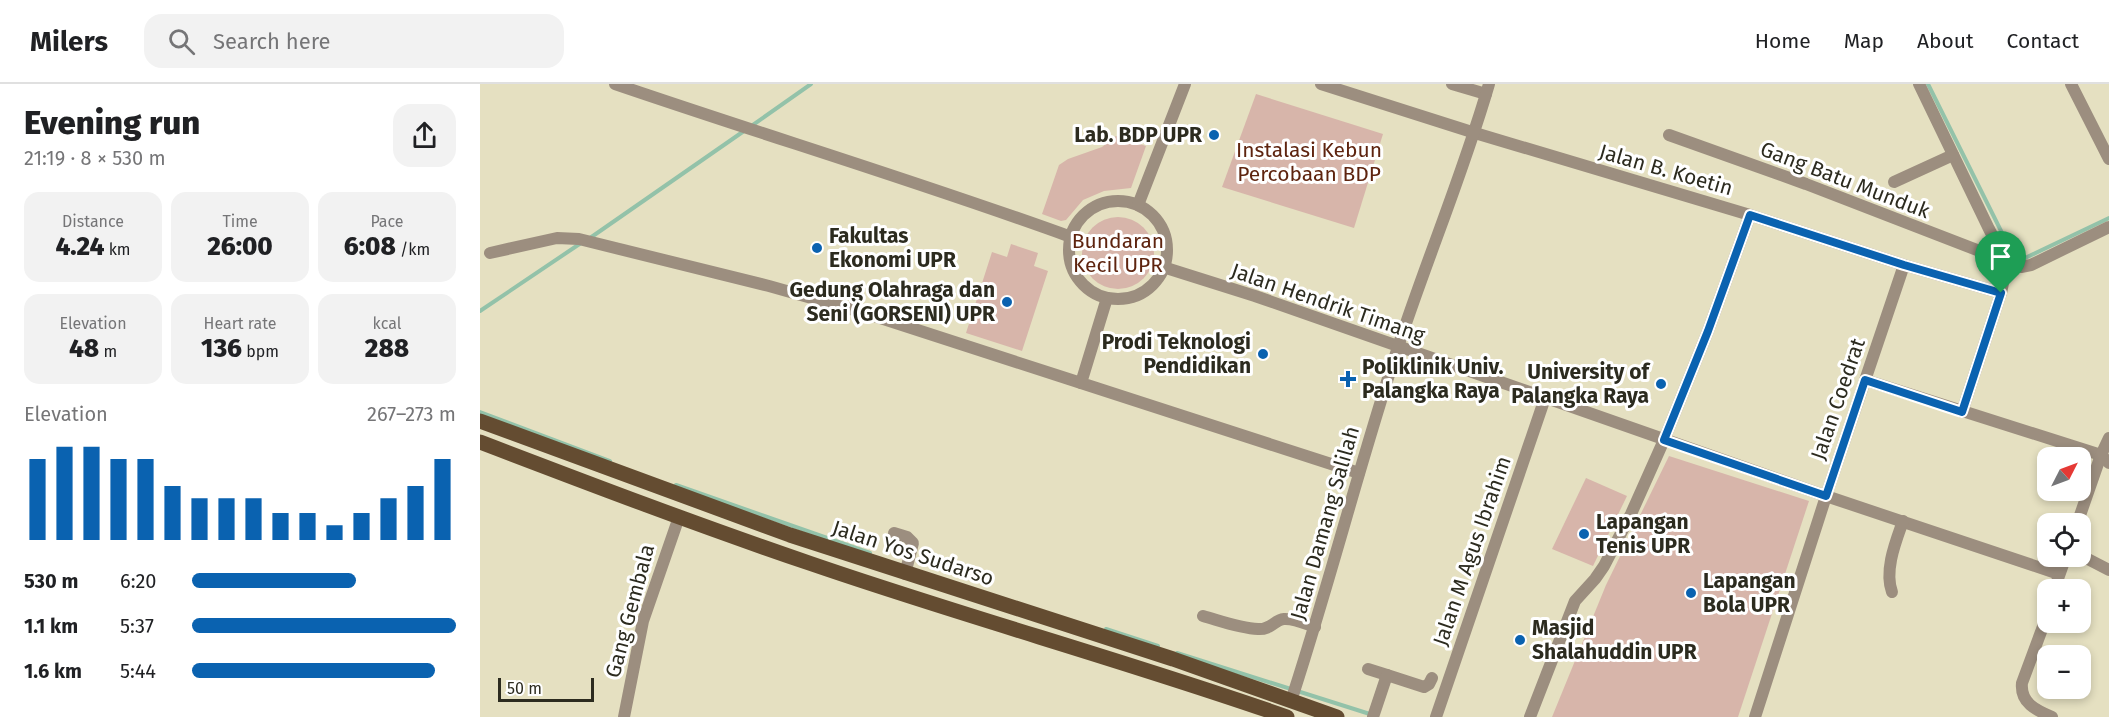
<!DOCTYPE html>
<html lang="en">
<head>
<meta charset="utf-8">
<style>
	body { margin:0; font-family:"Fira Sans",sans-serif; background:#f2f2f2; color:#202124; height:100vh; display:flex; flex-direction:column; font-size:22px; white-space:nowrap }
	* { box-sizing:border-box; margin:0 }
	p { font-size:20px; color:#757577 }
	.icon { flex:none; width:33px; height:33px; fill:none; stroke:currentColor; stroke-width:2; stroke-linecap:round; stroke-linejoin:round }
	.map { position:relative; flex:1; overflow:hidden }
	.sheet { display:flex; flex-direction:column; background:#fff; width:480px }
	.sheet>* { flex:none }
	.needle { width:39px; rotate:48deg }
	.fabs { position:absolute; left:1557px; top:363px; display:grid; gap:12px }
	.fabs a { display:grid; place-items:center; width:54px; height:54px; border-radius:12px; background:#fff; box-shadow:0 3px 9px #0003; font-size:30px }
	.scale { position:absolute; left:18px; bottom:15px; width:96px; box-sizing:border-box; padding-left:6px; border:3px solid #2c2b1f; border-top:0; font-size:16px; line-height:21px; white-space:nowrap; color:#2c2b1f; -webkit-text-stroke:4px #fff; paint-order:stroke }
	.pin { position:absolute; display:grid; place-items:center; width:51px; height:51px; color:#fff; margin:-62px -26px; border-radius:50% 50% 50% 0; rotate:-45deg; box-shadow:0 0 6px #0007 }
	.pin .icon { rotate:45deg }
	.round { display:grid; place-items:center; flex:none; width:63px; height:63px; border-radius:18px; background:#f2f2f2 }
	.overview { display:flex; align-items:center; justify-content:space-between; height:102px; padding:0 24px }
	h1 { font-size:33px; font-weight:800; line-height:45px }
	.metrics { display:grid; grid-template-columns:repeat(3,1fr); gap:9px; height:102px; padding:6px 24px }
	.metrics div { display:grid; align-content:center; border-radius:15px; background:#f2f2f2; text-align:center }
	.metrics b { font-size:26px; font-weight:800 }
	.metrics small { font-size:16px; font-weight:400 }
	.metrics p { font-size:16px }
	.chart { height:168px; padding:12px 24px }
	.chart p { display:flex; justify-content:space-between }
	.chart svg { width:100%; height:108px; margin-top:6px; stroke:#0a62b0; stroke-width:6 }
	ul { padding:0 24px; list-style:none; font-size:20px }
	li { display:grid; grid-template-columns:96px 72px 1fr; align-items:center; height:45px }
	li i { height:15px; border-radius:8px; background:#0a62b0 }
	header { display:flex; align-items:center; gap:36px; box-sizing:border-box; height:84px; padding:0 30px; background:#fff; border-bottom:2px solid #e0e0e0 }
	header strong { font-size:28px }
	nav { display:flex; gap:33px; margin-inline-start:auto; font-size:21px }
	.search { width:420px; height:54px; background:#f2f2f2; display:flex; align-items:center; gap:15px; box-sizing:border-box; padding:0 21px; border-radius:18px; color:#757577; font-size:22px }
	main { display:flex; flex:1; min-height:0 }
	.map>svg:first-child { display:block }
	.green { fill:#d7b5aa }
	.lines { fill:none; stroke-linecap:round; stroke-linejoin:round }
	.stream { stroke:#93c2a9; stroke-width:4 }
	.minor { stroke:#9c8e7f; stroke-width:12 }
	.major { stroke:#644c31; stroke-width:15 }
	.route-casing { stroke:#fff; stroke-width:12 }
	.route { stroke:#0a62b0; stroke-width:8 }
	.poi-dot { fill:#0a62b0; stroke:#fff; stroke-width:2 }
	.labels { text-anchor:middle; stroke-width:6; stroke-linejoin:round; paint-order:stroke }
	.poi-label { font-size:21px; font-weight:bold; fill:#2c2b1f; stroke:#fff; text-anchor:start }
	.park-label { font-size:21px; fill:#5e240f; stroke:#fff }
	.street-label { font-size:21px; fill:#2c2b1f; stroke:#fff }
</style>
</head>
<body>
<header>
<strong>Milers</strong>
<div class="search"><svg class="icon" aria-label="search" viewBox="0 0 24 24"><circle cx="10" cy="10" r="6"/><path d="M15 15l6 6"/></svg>Search here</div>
<nav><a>Home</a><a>Map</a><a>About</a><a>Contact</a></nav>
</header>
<main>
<section class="sheet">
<div class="overview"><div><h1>Evening run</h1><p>21:19 · 8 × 530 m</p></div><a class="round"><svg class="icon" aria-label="share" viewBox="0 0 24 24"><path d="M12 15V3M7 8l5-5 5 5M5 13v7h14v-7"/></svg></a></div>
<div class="metrics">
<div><p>Distance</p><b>4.24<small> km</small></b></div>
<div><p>Time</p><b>26:00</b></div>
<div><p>Pace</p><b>6:08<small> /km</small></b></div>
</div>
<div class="metrics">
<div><p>Elevation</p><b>48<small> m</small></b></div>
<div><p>Heart rate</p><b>136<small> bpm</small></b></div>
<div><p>kcal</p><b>288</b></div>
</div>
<div class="chart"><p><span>Elevation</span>267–273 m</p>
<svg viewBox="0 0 160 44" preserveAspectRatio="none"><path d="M5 44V11M15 44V6M25 44V6M35 44V11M45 44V11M55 44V22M65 44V27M75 44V27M85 44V27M95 44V33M105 44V33M115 44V38M125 44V33M135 44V27M145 44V22M155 44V11"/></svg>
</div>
<ul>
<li><b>530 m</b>6:20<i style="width:62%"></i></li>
<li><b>1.1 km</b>5:37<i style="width:100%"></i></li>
<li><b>1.6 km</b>5:44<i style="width:92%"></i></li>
</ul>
</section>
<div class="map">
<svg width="1629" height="633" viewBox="0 0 1629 633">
	<rect width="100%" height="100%" fill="#e5e0c1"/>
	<g class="green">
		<path d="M776,10L903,50L874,144L742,103Z"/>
		<path d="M636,52L666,62L651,104L624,107L603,116L586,136L581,137L562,130L579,81L588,75L622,63Z"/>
		<circle cx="638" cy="169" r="36"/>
		<path d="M531,160L558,169L554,182L568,187L542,267L486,249L512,168L527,173Z"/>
		<path d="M1189,372L1329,417L1258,633H1072L1126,501Z"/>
		<path d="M1106,394L1147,412L1113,482L1072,465Z"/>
	</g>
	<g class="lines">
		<g class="stream">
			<path d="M1448,0L1533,171L1543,175L1629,134"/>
			<path d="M270,43L331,0"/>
			<path d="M110,154L264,47"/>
			<path d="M0,227L101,159"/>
			<path d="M0,328L130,377"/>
			<path d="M196,401L390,469"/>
			<path d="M626,545L678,562"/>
			<path d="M697,569L893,631"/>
		</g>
		<g class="minor">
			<path d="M135,0C287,52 440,98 591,153"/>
			<path d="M841,0L995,49L1270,131L1424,181L1521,209"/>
			<path d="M972,0L1006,10"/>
			<path d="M1439,0L1509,145L1527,179L1521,209L1482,328"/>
			<path d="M1591,0L1629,75"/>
			<path d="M1189,51L1326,100L1541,183L1551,181L1629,143"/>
			<path d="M1414,98L1473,71"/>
			<circle cx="638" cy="166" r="49"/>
			<path d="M658,121L705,0"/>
			<path d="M10,169L77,154L99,155L289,202L388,230L601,299"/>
			<path d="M683,183L775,212L1346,412L1579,490"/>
			<path d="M627,214L601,299L879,389"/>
			<path d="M1385,296L1621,371L1629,379"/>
			<path d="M1597,440L1621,371L1629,354"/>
			<path d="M414,449L427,453L433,459L425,490"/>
			<path d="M1600,471L1629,486"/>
			<path d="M1574,506L1586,472"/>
			<path d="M1412,508C1404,486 1416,457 1423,437"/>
			<path d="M1568,529L1542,599C1540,619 1556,626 1572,633"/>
			<path d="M723,532C741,537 760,544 778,545C791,546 794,536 804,535C813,534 826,540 835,543"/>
			<path d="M888,585L907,591"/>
			<path d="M811,617C849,501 879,382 917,266C946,177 983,90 1009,0"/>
			<path d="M144,633L163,537L199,433"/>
			<path d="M893,633L907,591L944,603L949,600L952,594"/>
			<path d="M956,633L1065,314"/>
			<path d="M1050,633L1095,517L1115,495L1124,482L1151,430L1184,356L1228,247L1270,131"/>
			<path d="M1275,633L1348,406L1424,181"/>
		</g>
		<g class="major">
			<path d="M0,337L310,451L693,575L857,633"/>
			<path d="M0,358C110,400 220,442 332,480C489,534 650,578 807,633"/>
		</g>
	</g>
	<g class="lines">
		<defs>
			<path id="route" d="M1270,131L1424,181L1521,209L1482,328L1385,296L1346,412L1184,356L1228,247Z"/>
		</defs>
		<use href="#route" class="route-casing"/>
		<use href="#route" class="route"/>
	</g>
	<g class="poi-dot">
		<circle cx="734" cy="51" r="6"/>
		<circle cx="337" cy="164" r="6"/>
		<circle cx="527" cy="218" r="6"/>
		<circle cx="783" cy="270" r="6"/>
		<path d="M865 286h6v6h6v6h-6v6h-6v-6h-6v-6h6z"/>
		<circle cx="1181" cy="300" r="6"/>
		<circle cx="1104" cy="450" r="6"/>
		<circle cx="1211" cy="509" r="6"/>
		<circle cx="1040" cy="556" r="6"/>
	</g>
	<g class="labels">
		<g class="poi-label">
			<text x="722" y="58" text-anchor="end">Lab. BDP UPR</text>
			<text x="349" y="159">Fakultas<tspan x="349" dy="24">Ekonomi UPR</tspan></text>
			<text x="515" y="213" text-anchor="end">Gedung Olahraga dan<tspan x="515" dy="24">Seni (GORSENI) UPR</tspan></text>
			<text x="771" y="265" text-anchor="end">Prodi Teknologi<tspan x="771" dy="24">Pendidikan</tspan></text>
			<text x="882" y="290">Poliklinik Univ.<tspan x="882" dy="24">Palangka Raya</tspan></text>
			<text x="1169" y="295" text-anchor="end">University of<tspan x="1169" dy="24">Palangka Raya</tspan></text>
			<text x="1116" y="445">Lapangan<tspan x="1116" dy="24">Tenis UPR</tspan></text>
			<text x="1223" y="504">Lapangan<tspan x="1223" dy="24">Bola UPR</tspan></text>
			<text x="1052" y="551">Masjid<tspan x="1052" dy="24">Shalahuddin UPR</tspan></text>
		</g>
		<g class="park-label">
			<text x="829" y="73">Instalasi Kebun<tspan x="829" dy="24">Percobaan BDP</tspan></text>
			<text x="638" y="164">Bundaran<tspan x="638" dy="24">Kecil UPR</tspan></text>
		</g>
		<g class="street-label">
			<text transform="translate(1186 86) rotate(16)" y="7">Jalan B. Koetin</text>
			<text transform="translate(1365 96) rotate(21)" y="7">Gang Batu Munduk</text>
			<text transform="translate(848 219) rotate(19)" y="7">Jalan Hendrik Timang</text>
			<text transform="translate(1358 315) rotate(-71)" y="7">Jalan Coedrat</text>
			<text transform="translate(845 439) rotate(-74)" y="7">Jalan Damang Salilah</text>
			<text transform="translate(992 467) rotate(-71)" y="7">Jalan M Agus Ibrahim</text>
			<text transform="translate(433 469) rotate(18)" y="7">Jalan Yos Sudarso</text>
			<text transform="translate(150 527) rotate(-75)" y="7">Gang Gembala</text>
		</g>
	</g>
</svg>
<div class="fabs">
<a><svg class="needle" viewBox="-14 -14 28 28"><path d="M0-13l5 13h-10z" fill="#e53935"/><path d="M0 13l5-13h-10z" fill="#757577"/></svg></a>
<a><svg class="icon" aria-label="locate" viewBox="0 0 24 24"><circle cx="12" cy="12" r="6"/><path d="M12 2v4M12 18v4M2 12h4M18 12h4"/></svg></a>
<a>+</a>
<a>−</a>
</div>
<div class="scale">50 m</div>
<div class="pin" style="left:1521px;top:209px;background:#1e9e55"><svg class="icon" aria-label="arrive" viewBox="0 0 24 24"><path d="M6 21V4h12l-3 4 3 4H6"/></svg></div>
</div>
</main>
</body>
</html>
